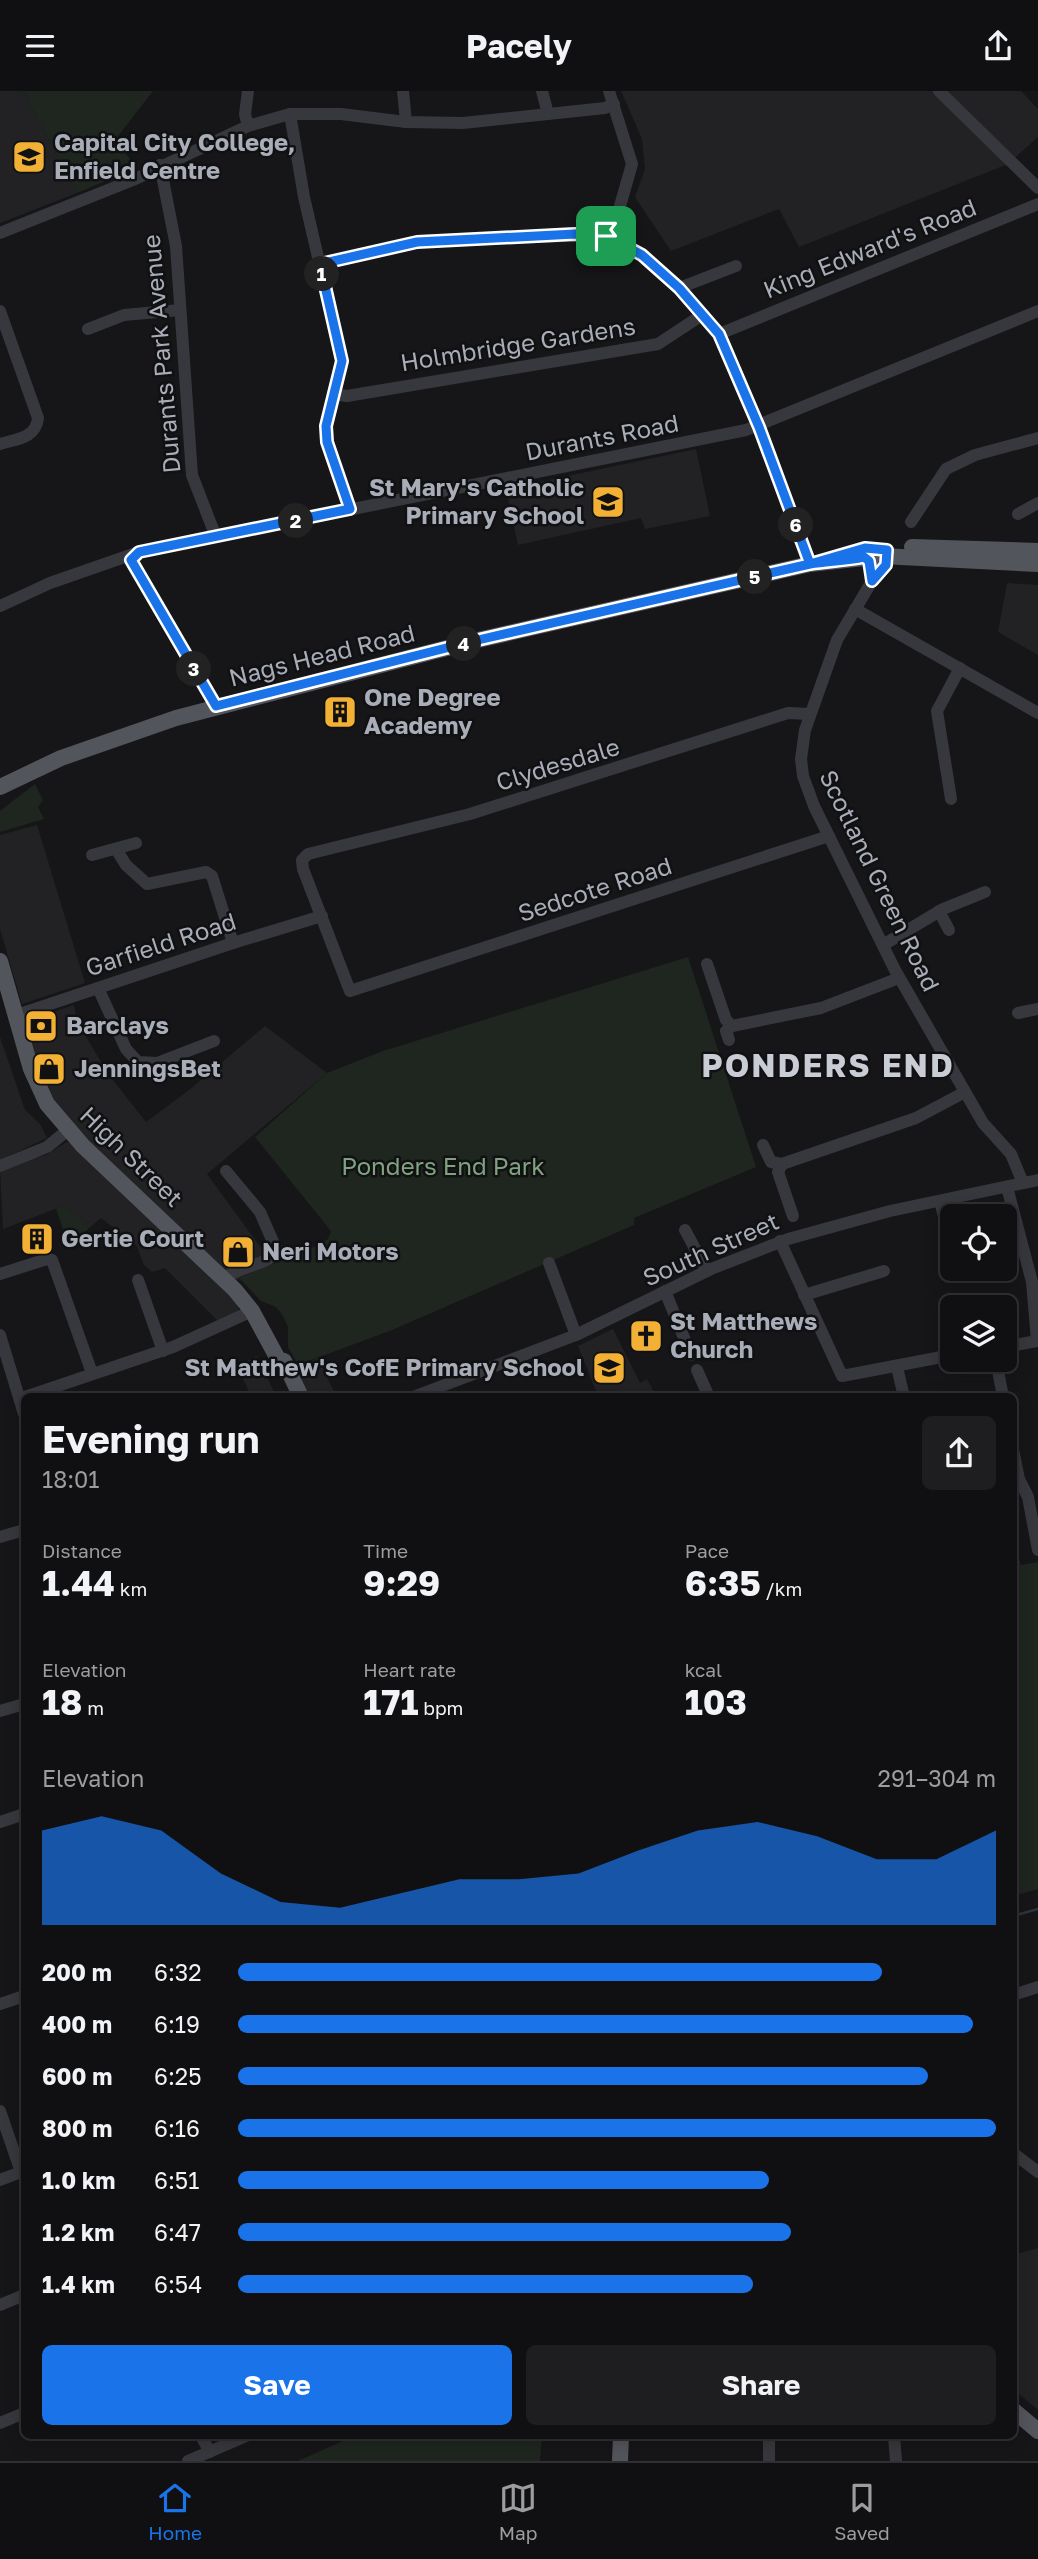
<!DOCTYPE html>
<html lang="en">
<head>
<meta charset="utf-8">
<style>
	body { margin:0; font-family:"Golos Text",sans-serif; background:#1e1e20; color:#f1f3f6; height:100vh; display:flex; flex-direction:column; font-size:26px; white-space:nowrap }
	* { box-sizing:border-box; margin:0 }
	p { font-size:23px; color:#9c9d9f }
	.icon { flex:none; width:38px; height:38px; fill:none; stroke:currentColor; stroke-width:2; stroke-linecap:round; stroke-linejoin:round }
	.map { position:relative; flex:1; overflow:hidden }
	.details { position:absolute; left:21px; top:1302px; width:996px; height:1046px; display:flex; flex-direction:column; background:#101012; border-radius:10px; box-shadow:0 4px 18px #0003,0 0 0 2px #303032 }
	.details>* { flex:none }
	.fabs { position:absolute; left:940px; top:1113px; display:grid; gap:14px }
	.fabs a { display:grid; place-items:center; width:77px; height:77px; border-radius:10px; background:#101012; box-shadow:0 4px 18px #0003,0 0 0 2px #303032; font-size:35px }
	.pin { position:absolute; display:grid; place-items:center; width:60px; height:60px; color:#fff; margin:-30px; border-radius:14px; box-shadow:0 4px 10px #0006 }
	.km { position:absolute; width:35px; height:35px; margin:-18px; border-radius:50%; background:#222; color:#fff; font-size:19px; line-height:35px; text-align:center }
	.round { display:grid; place-items:center; flex:none; width:74px; height:74px; border-radius:10px; background:#1e1e20 }
	.overview { display:flex; align-items:center; justify-content:space-between; height:119px; padding:0 21px }
	h1 { font-size:38px; font-weight:700; line-height:52px }
	.figures { display:grid; grid-template-columns:repeat(3,1fr); gap:10px; height:119px; padding:7px 21px }
	.figures div { display:grid; align-content:center }
	.figures b { font-size:35px; font-weight:700 }
	.figures small { font-size:19px; font-weight:400 }
	.figures p { font-size:19px }
	.chart { height:196px; padding:14px 21px }
	.chart p { display:flex; justify-content:space-between }
	.chart svg { width:100%; height:126px; margin-top:7px; fill:#1a73e8; opacity:.7 }
	.cta { display:flex; gap:14px; margin-top:auto; padding:14px 21px }
	.cta a { flex:1; height:80px; border-radius:10px; background:#1a73e8; color:#fff; font-size:28px; font-weight:700; line-height:80px; text-align:center }
	.cta a+a { background:#1e1e20; color:#f1f3f6 }
	ul { padding:0 21px; list-style:none; font-size:23px }
	li { display:grid; grid-template-columns:112px 84px 1fr; align-items:center; height:52px }
	li i { height:18px; border-radius:9px; background:#1a73e8 }
	header { display:flex; justify-content:space-between; align-items:center; height:91px; padding:0 21px; background:#101012; font-size:32px; font-weight:700 }
	.tab-bar { display:flex; justify-content:space-around; align-items:center; height:98px; border-top:2px solid #303032; background:#101012; font-size:19px; color:#9c9d9f }
	.tab-bar a { display:grid; justify-items:center; gap:4px }
	.tab-bar .active { color:#1a73e8 }
	.map>svg:first-child { display:block }
	.built { fill:#222225 }
	.green { fill:#1e261f }
	.lines { fill:none; stroke-linecap:round; stroke-linejoin:round }
	.stream { stroke:#2c353c; stroke-width:2.5 }
	.minor { stroke:#37383d; stroke-width:12 }
	.major { stroke:#53555c; stroke-width:16 }
	.route-casing { stroke:#fff; stroke-width:14 }
	.route { stroke:#1a73e8; stroke-width:9 }
	.labels { text-anchor:middle; stroke-width:5; stroke-linejoin:round; paint-order:stroke }
	.poi-label { font-size:24px; font-weight:bold; fill:#a8adb8; stroke:#111113; text-anchor:start }
	.street-label { font-size:24px; fill:#a8adb8; stroke:#111113 }
	.park-label { font-size:24px; fill:#7fa381; stroke:#111113 }
	.district-label { font-size:32px; font-weight:bold; letter-spacing:2px; fill:#c9ccd4; stroke:#111113 }
</style>
</head>
<body>
<header><svg class="icon" aria-label="menu" viewBox="0 0 24 24"><path d="M4 6h16M4 12h16M4 18h16"/></svg>Pacely<svg class="icon" aria-label="share" viewBox="0 0 24 24"><path d="M12 15V3M7 8l5-5 5 5M5 13v7h14v-7"/></svg></header>
<div class="map">
<svg width="1038" height="2370" viewBox="0 0 1038 2370">
	<rect width="100%" height="100%" fill="#161618"/>
	<g class="built">
		<path d="M0,0H23L77,102L0,132Z"/>
		<path d="M621,0H1021L1038,18V46L1008,73L799,156L779,118L671,160L635,106L645,78L642,48Z"/>
		<path d="M696,358L710,425L645,438L641,427L518,454L506,398Z"/>
		<path d="M1007,492L1038,494V564L998,541Z"/>
		<path d="M37,734L85,892L22,913L0,838V744Z"/>
		<path d="M74,914L77,930L108,983L146,1031L189,999L265,935L327,982L207,1083L272,1172L235,1190L54,1017L19,932Z"/>
		<path d="M0,946L25,1019L40,1033L47,1047L0,1069Z"/>
		<path d="M67,1051L72,1052L237,1212L239,1220L218,1230L165,1177L152,1181L144,1174L137,1155L101,1127L89,1137L86,1131L63,1115L3,1138L0,1077L46,1064Z"/>
		<path d="M613,1238L640,1292L647,1288L656,1305H598L578,1255Z"/>
		<path d="M257,1265L276,1305H251L237,1275Z"/>
		<path d="M318,1267L336,1305H309L295,1277Z"/>
		<path d="M1038,2157V2319L1013,2298V2164Z"/>
	</g>
	<g class="green">
		<path d="M23,0H153L118,45V51L136,77L77,102Z"/>
		<path d="M35,693L43,709L38,716L44,728L0,741V720Z"/>
		<path d="M688,866L756,1076L634,1127V1134L392,1239L298,1274L288,1256V1236L283,1225L276,1216L261,1210L239,1187L316,1155L328,1148L331,1140L255,1046L327,982L383,960Z"/>
		<path d="M63,1115L86,1131L89,1137L82,1145L78,1144L79,1148L68,1152L56,1118Z"/>
		<path d="M1013,1451L1021,1474L1038,1471V1798L1013,1805Z"/>
		<path d="M354,2345H542L540,2370H298Z"/>
	</g>
	<g class="lines">
		<path class="stream" d="M1013,1825L1038,1818"/>
		<g class="minor">
			<path d="M403,0L406,31"/>
			<path d="M542,0L548,23"/>
			<path d="M609,0L632,73L612,143L616,150L642,164L679,197L719,243L759,336L810,473"/>
			<path d="M939,0L1038,97"/>
			<path d="M290,23L304,106L342,270L326,335L327,351L350,418"/>
			<path d="M248,35L245,23L248,0"/>
			<path d="M160,74L176,155L192,384L216,446"/>
			<path d="M0,142L133,89L248,35L290,23H341L406,31L463,32L605,17L614,13"/>
			<path d="M320,173L417,151L612,143"/>
			<path d="M679,197L736,175"/>
			<path d="M0,220L38,327C36,347 17,348 0,353"/>
			<path d="M88,238L124,224L180,219"/>
			<path d="M719,243L1038,113"/>
			<path d="M333,303L347,305L658,253L702,224"/>
			<path d="M1018,423L1038,412"/>
			<path d="M911,431L946,378L975,364L1038,347"/>
			<path d="M133,464V475L217,615"/>
			<path d="M888,465L886,474L872,490L837,549L805,639L801,668L803,685L814,715L895,879L983,1032L1011,1063L1023,1092"/>
			<path d="M0,515L50,492L139,461L746,339L1038,220"/>
			<path d="M855,518L1038,622"/>
			<path d="M809,623L788,622L470,723L308,763L302,769L303,778L350,900L829,745"/>
			<path d="M951,708L937,620L960,577"/>
			<path d="M116,758L126,774L147,793L206,781L212,785L233,852"/>
			<path d="M92,764L136,752"/>
			<path d="M939,820L949,839"/>
			<path d="M883,854L943,818L985,801"/>
			<path d="M707,873L726,929L732,935"/>
			<path d="M98,897L126,958L138,971L157,972L214,950"/>
			<path d="M1018,922L1038,918"/>
			<path d="M14,925L233,852L322,825"/>
			<path d="M729,949L726,940L732,935L821,917L899,887"/>
			<path d="M763,1054L771,1071L782,1073L916,1027L965,1001"/>
			<path d="M782,1073L778,1081L793,1125"/>
			<path d="M0,1075L47,1056L68,1039"/>
			<path d="M940,1110L952,1156"/>
			<path d="M685,1139L707,1180"/>
			<path d="M780,1150L842,1285L952,1264"/>
			<path d="M549,1172L576,1244"/>
			<path d="M0,1183L47,1168L52,1169L92,1282"/>
			<path d="M224,1188C239,1174 266,1176 277,1160L260,1121L226,1080"/>
			<path d="M138,1189L163,1260"/>
			<path d="M665,1200L691,1264"/>
			<path d="M804,1204L884,1180"/>
			<path d="M0,1244L24,1323"/>
			<path d="M1004,1256L1037,1250L1032,1191L1007,1096"/>
			<path d="M996,1269L1003,1306"/>
			<path d="M897,1276L904,1306"/>
			<path d="M697,1279L709,1306"/>
			<path d="M25,1306L173,1256L252,1220"/>
			<path d="M413,1306L576,1244L711,1178L788,1148L890,1120L1038,1089"/>
			<path d="M1013,1359L1019,1388L1028,1406L1038,1459"/>
			<path d="M0,1446L24,1439"/>
			<path d="M0,1620L24,1613"/>
			<path d="M0,1731L24,1723"/>
			<path d="M1013,1904L1038,1896"/>
			<path d="M0,1913L24,1905"/>
			<path d="M0,2020L21,2081"/>
			<path d="M1013,2062L1038,2081"/>
			<path d="M0,2089L24,2080"/>
			<path d="M0,2214L24,2204"/>
			<path d="M0,2332L24,2322"/>
			<path d="M201,2345L210,2361"/>
			<path d="M769,2345V2370"/>
			<path d="M894,2345L896,2370"/>
			<path d="M188,2370L246,2345"/>
		</g>
		<g class="major">
			<path d="M912,456L1038,460"/>
			<path d="M0,696L61,667L176,627L478,549L810,473L882,465L1038,473"/>
			<path d="M0,870L31,978L47,1013L83,1055L235,1199L252,1220L278,1268L284,1270L301,1306"/>
			<path d="M1013,2319L1038,2340"/>
			<path d="M620,2370L621,2345"/>
		</g>
	</g>
	<g class="lines">
		<defs>
			<path id="route" d="M606,145L575,143L417,151L320,173L342,270L326,335L327,351L350,418L139,461L131,469L216,615L478,549L810,473C829,470 845,470 864,466L869,470L872,490L886,474L887,459L865,457L810,473L759,336L719,243L679,197L642,164L616,150L612,143L606,145"/>
		</defs>
		<use href="#route" class="route-casing"/>
		<use href="#route" class="route"/>
	</g>
	<defs>
		<symbol id="university-square" viewBox="-11 -11 22 22"><rect x="-9" y="-9" width="18" height="18" rx="4" fill="#f2b134" stroke="#111113"/><path d="M0-5L7-2L0 1L-7-2ZM-4 1L0 2.5L4 1V4Q0 6-4 4Z" fill="#111"/></symbol>
		<symbol id="school-square" viewBox="-11 -11 22 22"><rect x="-9" y="-9" width="18" height="18" rx="4" fill="#f2b134" stroke="#111113"/><path d="M0-5L7-2L0 1L-7-2ZM-4 1L0 2.5L4 1V4Q0 6-4 4Z" fill="#111"/></symbol>
		<symbol id="building-square" viewBox="-11 -11 22 22"><rect x="-9" y="-9" width="18" height="18" rx="4" fill="#f2b134" stroke="#111113"/><path d="M-4-6H4V6H1V3H-1V6H-4ZM-2.5-4.3h1.7v1.8h-1.7ZM.8-4.3h1.7v1.8H.8ZM-2.5-1h1.7V.8h-1.7ZM.8-1h1.7V.8H.8Z" fill="#111"/></symbol>
		<symbol id="bank-square" viewBox="-11 -11 22 22"><rect x="-9" y="-9" width="18" height="18" rx="4" fill="#f2b134" stroke="#111113"/><path d="M-6-4H6V4H-6ZM0-2.3a2.3 2.3 0 1 0 0 4.6a2.3 2.3 0 1 0 0-4.6Z" fill="#111"/></symbol>
		<symbol id="shop-square" viewBox="-11 -11 22 22"><rect x="-9" y="-9" width="18" height="18" rx="4" fill="#f2b134" stroke="#111113"/><path d="M-5-2.5h2.3a2.7 3.5 0 0 1 5.4 0H5L5.5 6h-11ZM-1.5-2.5h3a1.5 2.3 0 0 0-3 0Z" fill="#111"/></symbol>
		<symbol id="church-square" viewBox="-11 -11 22 22"><rect x="-9" y="-9" width="18" height="18" rx="4" fill="#f2b134" stroke="#111113"/><path d="M-1.2-6h2.4v3.5h3.3v2.4h-3.3V6h-2.4V-.1h-3.3v-2.4h3.3Z" fill="#111"/></symbol>
	</defs>
	<g fill-rule="evenodd">
		<use href="#university-square" x="10" y="47" width="38" height="38"/>
		<use href="#school-square" x="589" y="392" width="38" height="38"/>
		<use href="#building-square" x="321" y="602" width="38" height="38"/>
		<use href="#bank-square" x="22" y="916" width="38" height="38"/>
		<use href="#shop-square" x="30" y="959" width="38" height="38"/>
		<use href="#building-square" x="18" y="1129" width="38" height="38"/>
		<use href="#shop-square" x="219" y="1142" width="38" height="38"/>
		<use href="#church-square" x="627" y="1226" width="38" height="38"/>
		<use href="#school-square" x="590" y="1258" width="38" height="38"/>
	</g>
	<g class="labels">
		<g class="poi-label">
			<text x="54" y="60">Capital City College,<tspan x="54" dy="28">Enfield Centre</tspan></text>
			<text x="584" y="405" text-anchor="end">St Mary's Catholic<tspan x="584" dy="28">Primary School</tspan></text>
			<text x="364" y="615">One Degree<tspan x="364" dy="28">Academy</tspan></text>
			<text x="66" y="943">Barclays</text>
			<text x="74" y="986">JenningsBet</text>
			<text x="61" y="1156">Gertie Court</text>
			<text x="262" y="1169">Neri Motors</text>
			<text x="670" y="1239">St Matthews<tspan x="670" dy="28">Church</tspan></text>
			<text x="584" y="1285" text-anchor="end">St Matthew's CofE Primary School</text>
		</g>
		<g class="street-label">
			<text transform="translate(870 158) rotate(-22)" y="8">King Edward's Road</text>
			<text transform="translate(518 254) rotate(-9)" y="8">Holmbridge Gardens</text>
			<text transform="translate(162 263) rotate(-95)" y="8">Durants Park Avenue</text>
			<text transform="translate(602 347) rotate(-11)" y="8">Durants Road</text>
			<text transform="translate(322 565) rotate(-14)" y="8">Nags Head Road</text>
			<text transform="translate(558 674) rotate(-17)" y="8">Clydesdale</text>
			<text transform="translate(879 790) rotate(64)" y="8">Scotland Green Road</text>
			<text transform="translate(595 799) rotate(-18)" y="8">Sedcote Road</text>
			<text transform="translate(161 854) rotate(-18)" y="8">Garfield Road</text>
			<text transform="translate(131 1066) rotate(44)" y="8">High Street</text>
			<text transform="translate(711 1159) rotate(-24)" y="8">South Street</text>
		</g>
		<g class="park-label">
			<text x="443" y="1084">Ponders End Park</text>
		</g>
		<g class="district-label">
			<text x="828" y="986">PONDERS END</text>
		</g>
	</g>
</svg>
<div class="fabs">
<a><svg class="icon" aria-label="locate" viewBox="0 0 24 24"><circle cx="12" cy="12" r="6"/><path d="M12 2v4M12 18v4M2 12h4M18 12h4"/></svg></a>
<a><svg class="icon" aria-label="layers" viewBox="0 0 24 24"><path d="M12 4l9 5-9 5-9-5zM3 14l9 5 9-5"/></svg></a>
</div>
<div class="pin" style="left:606px;top:145px;background:#1e9e55"><svg class="icon" aria-label="arrive" viewBox="0 0 24 24"><path d="M6 21V4h12l-3 4 3 4H6"/></svg></div>
<b class="km" style="left:322px;top:183px">1</b>
<b class="km" style="left:296px;top:430px">2</b>
<b class="km" style="left:194px;top:578px">3</b>
<b class="km" style="left:464px;top:553px">4</b>
<b class="km" style="left:755px;top:486px">5</b>
<b class="km" style="left:796px;top:434px">6</b>
<section class="details">
<div class="overview"><div><h1>Evening run</h1><p>18:01</p></div><a class="round"><svg class="icon" aria-label="share" viewBox="0 0 24 24"><path d="M12 15V3M7 8l5-5 5 5M5 13v7h14v-7"/></svg></a></div>
<div class="figures">
<div><p>Distance</p><b>1.44<small> km</small></b></div>
<div><p>Time</p><b>9:29</b></div>
<div><p>Pace</p><b>6:35<small> /km</small></b></div>
</div>
<div class="figures">
<div><p>Elevation</p><b>18<small> m</small></b></div>
<div><p>Heart rate</p><b>171<small> bpm</small></b></div>
<div><p>kcal</p><b>103</b></div>
</div>
<div class="chart"><p><span>Elevation</span>291–304 m</p>
<svg viewBox="0 0 160 44" preserveAspectRatio="none"><path d="M0 44V11L10 6L20 11L30 26L40 36L50 38L60 33L70 28L80 28L90 26L100 18L110 11L120 8L130 13L140 21L150 21L160 11V44z"/></svg>
</div>
<ul>
<li><b>200 m</b>6:32<i style="width:85%"></i></li>
<li><b>400 m</b>6:19<i style="width:97%"></i></li>
<li><b>600 m</b>6:25<i style="width:91%"></i></li>
<li><b>800 m</b>6:16<i style="width:100%"></i></li>
<li><b>1.0 km</b>6:51<i style="width:70%"></i></li>
<li><b>1.2 km</b>6:47<i style="width:73%"></i></li>
<li><b>1.4 km</b>6:54<i style="width:68%"></i></li>
</ul>
<div class="cta"><a>Save</a><a>Share</a></div>
</section>
</div>
<nav class="tab-bar">
<a class="active"><svg class="icon" aria-label="home" viewBox="0 0 24 24"><path d="M3 11l9-7 9 7M6 9v11h12V9"/></svg>Home</a>
<a><svg class="icon" aria-label="map" viewBox="0 0 24 24"><path d="M3 6l6-2 6 2 6-2v14l-6 2-6-2-6 2zM9 4v14M15 6v14"/></svg>Map</a>
<a><svg class="icon" aria-label="saved" viewBox="0 0 24 24"><path d="M7 4h10v16l-5-4-5 4z"/></svg>Saved</a>
</nav>
</body>
</html>
